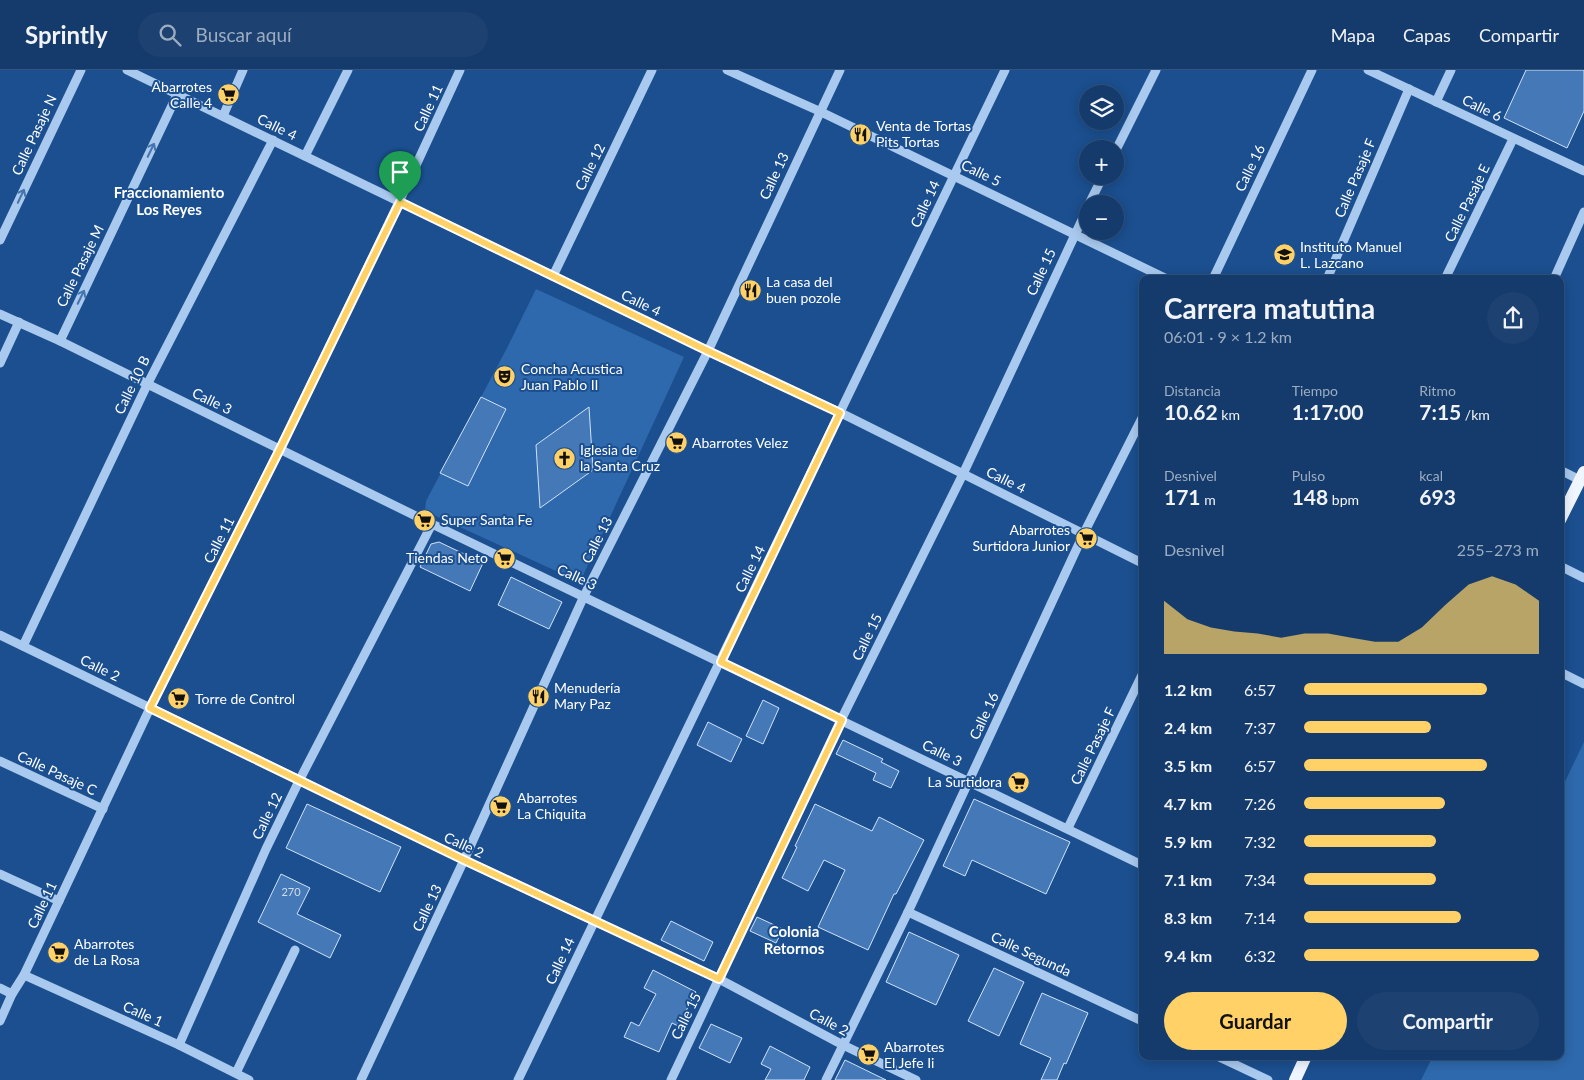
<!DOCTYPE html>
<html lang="es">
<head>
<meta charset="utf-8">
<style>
	body { margin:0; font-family:Lato,sans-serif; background:#1d4271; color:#f1f3f6; height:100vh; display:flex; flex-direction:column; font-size:19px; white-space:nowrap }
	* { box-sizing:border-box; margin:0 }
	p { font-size:16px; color:#9dadc1 }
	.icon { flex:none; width:28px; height:28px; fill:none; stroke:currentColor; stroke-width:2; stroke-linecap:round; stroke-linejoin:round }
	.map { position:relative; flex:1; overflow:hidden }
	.side { position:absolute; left:1139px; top:205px; width:425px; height:785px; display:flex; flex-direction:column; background:#143b6b; border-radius:10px; box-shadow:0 2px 12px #0003,0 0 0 1px #33557e }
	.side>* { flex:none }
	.controls { position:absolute; left:1079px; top:15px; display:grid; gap:10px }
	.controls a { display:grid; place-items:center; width:45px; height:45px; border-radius:50%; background:#143b6b; box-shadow:0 2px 12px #0003,0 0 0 1px #33557e; font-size:25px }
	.pin { position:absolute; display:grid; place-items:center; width:42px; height:42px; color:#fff; margin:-51px -21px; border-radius:50% 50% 50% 0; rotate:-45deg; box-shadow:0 0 5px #0007 }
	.pin .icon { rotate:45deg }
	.round { display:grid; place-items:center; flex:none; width:52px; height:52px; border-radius:26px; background:#1d4271 }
	.headline { display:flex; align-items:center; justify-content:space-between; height:85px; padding:0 25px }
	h1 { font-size:28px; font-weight:700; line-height:38px }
	.metrics { display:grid; grid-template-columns:repeat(3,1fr); gap:8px; height:85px; padding:5px 25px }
	.metrics div { display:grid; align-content:center }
	.metrics b { font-size:21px; font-weight:700 }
	.metrics small { font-size:14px; font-weight:400 }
	.metrics p { font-size:14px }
	.chart { height:140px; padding:10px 25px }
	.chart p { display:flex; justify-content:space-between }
	.chart svg { width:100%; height:90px; margin-top:5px; fill:#ffd166; opacity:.7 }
	.action { display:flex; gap:10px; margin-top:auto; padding:10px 25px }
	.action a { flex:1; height:58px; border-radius:30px; background:#ffd166; color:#111; font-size:20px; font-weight:700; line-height:58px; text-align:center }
	.action a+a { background:#1d4271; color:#f1f3f6 }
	ul { padding:0 25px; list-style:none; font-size:16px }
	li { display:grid; grid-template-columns:80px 60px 1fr; align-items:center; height:38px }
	li i { height:12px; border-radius:6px; background:#ffd166 }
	header { display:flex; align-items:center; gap:30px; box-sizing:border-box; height:70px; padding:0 25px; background:#143b6b; border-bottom:1px solid #33557e }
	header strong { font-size:24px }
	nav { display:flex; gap:28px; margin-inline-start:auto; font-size:18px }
	.search { width:350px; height:45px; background:#1d4271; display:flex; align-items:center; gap:12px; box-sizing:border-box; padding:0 18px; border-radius:28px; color:#9dadc1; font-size:19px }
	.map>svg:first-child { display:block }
	.green { fill:#2e69ad }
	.building { fill:#4478b7; stroke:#cfe3fa }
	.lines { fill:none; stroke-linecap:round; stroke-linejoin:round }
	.minor { stroke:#a9c9ee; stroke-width:9 }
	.major { stroke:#f0f6ff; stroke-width:12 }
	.oneway { stroke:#4674ac }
	.route-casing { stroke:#fff; stroke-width:10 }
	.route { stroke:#ffd166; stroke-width:6 }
	.labels { text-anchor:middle; stroke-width:4; stroke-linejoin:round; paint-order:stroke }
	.number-label { font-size:11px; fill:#d0dded }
	.poi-label { font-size:14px; fill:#fff; stroke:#1b4f8f; text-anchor:start }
	.street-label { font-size:14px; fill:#fff; stroke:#1b4f8f }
	.neighbourhood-label { font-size:15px; font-weight:bold; fill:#fff; stroke:#1b4f8f }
</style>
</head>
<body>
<header>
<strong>Sprintly</strong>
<div class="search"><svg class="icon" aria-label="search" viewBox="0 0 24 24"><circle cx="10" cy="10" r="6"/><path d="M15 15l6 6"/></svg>Buscar aquí</div>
<nav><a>Mapa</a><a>Capas</a><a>Compartir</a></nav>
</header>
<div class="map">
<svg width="1584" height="1010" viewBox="0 0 1584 1010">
	<rect width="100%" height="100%" fill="#1b4f8f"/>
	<g class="green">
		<path d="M536,219L684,287L580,512L425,441L426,431L507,278Z"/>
		<path d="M1584,672V1010H1421L1433,986H1560V722Z"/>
	</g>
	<g class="building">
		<path d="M1526,0H1584V41L1567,78L1504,48Z"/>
		<path d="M481,327L506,339L468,416L440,403Z"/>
		<path d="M589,337L593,400L540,438L536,375Z"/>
		<path d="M439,472L483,493L470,521L420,497L431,474Z"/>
		<path d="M511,507L562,532L549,559L498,535Z"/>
		<path d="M763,630L779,638L763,674L746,666Z"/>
		<path d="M708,652L742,669L731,692L697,675Z"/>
		<path d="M843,670L883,689L881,692L899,701L891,718L873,710L876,703L836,684Z"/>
		<path d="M974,729L1070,772L1046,824L972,790L965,806L943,796Z"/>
		<path d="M307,734L401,777L380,822L286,778Z"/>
		<path d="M815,734L872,761L879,747L924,770L896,824H894L868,880L818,857L845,800L824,790L808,821L782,808L797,777L795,776Z"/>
		<path d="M281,804L310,818L297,844L341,865L330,888L258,852Z"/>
		<path d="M757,847L783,859L776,873L750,861Z"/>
		<path d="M671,851L713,872L704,891L661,870Z"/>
		<path d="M909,862L959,885L936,935L886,912Z"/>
		<path d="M994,898L1024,912L999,966L968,951Z"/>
		<path d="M653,900L696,922L678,956L672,953L659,982L624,967L631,952L639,956L656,924L644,918Z"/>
		<path d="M1042,923L1088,943L1066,994L1064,993L1057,1010H1041L1051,988L1020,974Z"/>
		<path d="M711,954L742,968L730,993L699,978Z"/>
		<path d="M770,976L810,997L804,1010H765L771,999L761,994Z"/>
		<path d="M845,990L886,1010H835Z"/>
	</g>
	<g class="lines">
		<g class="minor">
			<path d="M127,0L708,281L841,343L1142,493"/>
			<path d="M727,0L819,41L1167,209"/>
			<path d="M1368,0L1584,101"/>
			<path d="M1436,32L1451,0"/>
			<path d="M223,46L243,0"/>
			<path d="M1115,82L1156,0"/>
			<path d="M305,86L348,0"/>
			<path d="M1089,134L1103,106"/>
			<path d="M0,170L81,0"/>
			<path d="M553,206L652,0"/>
			<path d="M1213,209L1312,0"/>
			<path d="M1327,209L1409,19"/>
			<path d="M1445,209L1513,69"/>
			<path d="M1554,209L1584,142"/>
			<path d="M0,244L60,271L432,454L1142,795"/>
			<path d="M60,271L177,25"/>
			<path d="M0,293L19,252"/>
			<path d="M1560,400L1580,410"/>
			<path d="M1560,496L1584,508"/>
			<path d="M0,565L464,790L719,909L843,975L916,1010"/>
			<path d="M23,576L147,315L273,70"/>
			<path d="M1560,602L1584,614"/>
			<path d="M0,691L103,739"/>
			<path d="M1068,758L1142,605"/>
			<path d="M0,804L59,831"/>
			<path d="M908,842L1142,951"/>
			<path d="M24,905L179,975L249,1010"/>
			<path d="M0,918L12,924"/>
			<path d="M0,951L12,924L24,905L150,638L280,379L399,132L460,0"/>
			<path d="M179,975L266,779L299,711L432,454"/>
			<path d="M1217,986L1268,1010"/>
			<path d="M236,1003L295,880"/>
			<path d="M361,1010L464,790L584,526L708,281L840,0"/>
			<path d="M518,1010L1005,0"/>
			<path d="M671,1010L841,650L963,404L1088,137"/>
			<path d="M826,1010L908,842L1084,463L1142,348"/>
		</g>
		<g class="major">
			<path d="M1560,450L1584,402"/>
			<path d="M1295,1010L1306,986"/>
		</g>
	</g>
	<defs><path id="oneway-shaft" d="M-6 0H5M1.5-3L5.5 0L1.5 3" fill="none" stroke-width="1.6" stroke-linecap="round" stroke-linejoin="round" transform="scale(1.25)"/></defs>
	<g class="oneway">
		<use href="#oneway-shaft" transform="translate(151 80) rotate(-64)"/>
		<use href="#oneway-shaft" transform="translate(21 126) rotate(-65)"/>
		<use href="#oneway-shaft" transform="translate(81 227) rotate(-64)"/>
	</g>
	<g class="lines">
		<defs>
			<path id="route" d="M400,132L708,281L840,343L721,592L842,650L719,909L464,790L150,638L280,379Z"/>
		</defs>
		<use href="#route" class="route-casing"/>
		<use href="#route" class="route"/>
	</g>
	<defs>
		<symbol id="supermarket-disc" viewBox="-11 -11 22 22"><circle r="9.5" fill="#ffd166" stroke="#1b4f8f"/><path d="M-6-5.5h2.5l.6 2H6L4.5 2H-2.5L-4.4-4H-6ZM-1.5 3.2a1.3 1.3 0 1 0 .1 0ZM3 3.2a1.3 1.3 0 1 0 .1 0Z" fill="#111"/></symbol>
		<symbol id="restaurant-disc" viewBox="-11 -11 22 22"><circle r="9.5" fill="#ffd166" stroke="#1b4f8f"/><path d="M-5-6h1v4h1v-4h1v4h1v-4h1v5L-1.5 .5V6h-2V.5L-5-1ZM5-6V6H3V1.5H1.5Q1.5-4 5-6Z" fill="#111"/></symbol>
		<symbol id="school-disc" viewBox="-11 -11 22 22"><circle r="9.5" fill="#ffd166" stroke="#1b4f8f"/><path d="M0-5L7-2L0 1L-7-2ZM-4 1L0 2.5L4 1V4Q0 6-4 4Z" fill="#111"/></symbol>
		<symbol id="theatre-disc" viewBox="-11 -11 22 22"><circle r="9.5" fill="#ffd166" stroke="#1b4f8f"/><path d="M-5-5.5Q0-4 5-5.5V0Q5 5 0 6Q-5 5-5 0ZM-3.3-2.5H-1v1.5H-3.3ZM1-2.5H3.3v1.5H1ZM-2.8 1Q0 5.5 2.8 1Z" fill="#111"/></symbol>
		<symbol id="church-disc" viewBox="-11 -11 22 22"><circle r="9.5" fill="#ffd166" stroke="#1b4f8f"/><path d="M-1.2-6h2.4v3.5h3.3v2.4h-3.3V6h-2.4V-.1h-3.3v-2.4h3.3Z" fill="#111"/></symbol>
	</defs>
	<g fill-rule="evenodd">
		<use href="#supermarket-disc" x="216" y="12" width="25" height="25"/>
		<use href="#restaurant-disc" x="848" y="52" width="25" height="25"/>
		<use href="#school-disc" x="1272" y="172" width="25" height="25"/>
		<use href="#restaurant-disc" x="738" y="208" width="25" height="25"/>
		<use href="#theatre-disc" x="492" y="294" width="25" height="25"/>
		<use href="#supermarket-disc" x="664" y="360" width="25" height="25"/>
		<use href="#church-disc" x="552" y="376" width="25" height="25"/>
		<use href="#supermarket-disc" x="412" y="438" width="25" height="25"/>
		<use href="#supermarket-disc" x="1074" y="456" width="25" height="25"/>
		<use href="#supermarket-disc" x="492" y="476" width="25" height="25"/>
		<use href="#restaurant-disc" x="526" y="614" width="25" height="25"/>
		<use href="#supermarket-disc" x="166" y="616" width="25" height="25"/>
		<use href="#supermarket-disc" x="1006" y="700" width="25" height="25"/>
		<use href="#supermarket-disc" x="488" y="724" width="25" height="25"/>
		<use href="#supermarket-disc" x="46" y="870" width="25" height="25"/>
		<use href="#supermarket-disc" x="856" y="972" width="25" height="25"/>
	</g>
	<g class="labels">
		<g class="number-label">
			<text x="291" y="826">270</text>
		</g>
		<g class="poi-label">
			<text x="212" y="22" text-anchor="end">Abarrotes<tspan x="212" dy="16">Calle 4</tspan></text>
			<text x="876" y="61">Venta de Tortas<tspan x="876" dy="16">Pits Tortas</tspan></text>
			<text x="1300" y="182">Instituto Manuel<tspan x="1300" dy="16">L. Lazcano</tspan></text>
			<text x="766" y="217">La casa del<tspan x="766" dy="16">buen pozole</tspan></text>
			<text x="521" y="304">Concha Acustica<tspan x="521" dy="16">Juan Pablo II</tspan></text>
			<text x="692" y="378">Abarrotes Velez</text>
			<text x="580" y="385">Iglesia de<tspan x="580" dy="16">la Santa Cruz</tspan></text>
			<text x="441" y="455">Super Santa Fe</text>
			<text x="1070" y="465" text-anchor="end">Abarrotes<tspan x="1070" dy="16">Surtidora Junior</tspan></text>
			<text x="488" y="493" text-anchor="end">Tiendas Neto</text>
			<text x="554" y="623">Menudería<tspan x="554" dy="16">Mary Paz</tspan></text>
			<text x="195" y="634">Torre de Control</text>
			<text x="1002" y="717" text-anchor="end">La Surtidora</text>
			<text x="517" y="733">Abarrotes<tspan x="517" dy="16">La Chiquita</tspan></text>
			<text x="74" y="879">Abarrotes<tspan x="74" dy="16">de La Rosa</tspan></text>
			<text x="884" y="982">Abarrotes<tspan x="884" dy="16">El Jefe Ii</tspan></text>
		</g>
		<g class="street-label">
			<text transform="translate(428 38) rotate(-65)" y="5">Calle 11</text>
			<text transform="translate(1482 38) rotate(26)" y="5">Calle 6</text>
			<text transform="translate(277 57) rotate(26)" y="5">Calle 4</text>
			<text transform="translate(34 65) rotate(-65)" y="5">Calle Pasaje N</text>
			<text transform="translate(590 97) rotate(-64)" y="5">Calle 12</text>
			<text transform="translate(1250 98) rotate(-64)" y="5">Calle 16</text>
			<text transform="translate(981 103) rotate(26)" y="5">Calle 5</text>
			<text transform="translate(774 106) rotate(-65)" y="5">Calle 13</text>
			<text transform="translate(1355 108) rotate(-67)" y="5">Calle Pasaje F</text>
			<text transform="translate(1467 133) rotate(-64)" y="5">Calle Pasaje E</text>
			<text transform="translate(925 134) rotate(-65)" y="5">Calle 14</text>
			<text transform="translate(80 196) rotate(-64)" y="5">Calle Pasaje M</text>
			<text transform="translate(1041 202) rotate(-65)" y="5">Calle 15</text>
			<text transform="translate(641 233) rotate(26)" y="5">Calle 4</text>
			<text transform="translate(132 315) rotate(-64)" y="5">Calle 10 B</text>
			<text transform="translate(212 331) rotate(26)" y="5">Calle 3</text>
			<text transform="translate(1006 410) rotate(26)" y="5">Calle 4</text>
			<text transform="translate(219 470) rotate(-63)" y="5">Calle 11</text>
			<text transform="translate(597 470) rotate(-63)" y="5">Calle 13</text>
			<text transform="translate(750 499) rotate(-64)" y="5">Calle 14</text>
			<text transform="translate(577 507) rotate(25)" y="5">Calle 3</text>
			<text transform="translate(867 567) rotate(-64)" y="5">Calle 15</text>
			<text transform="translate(100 598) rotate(26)" y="5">Calle 2</text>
			<text transform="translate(984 646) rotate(-65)" y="5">Calle 16</text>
			<text transform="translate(1093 676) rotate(-64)" y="5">Calle Pasaje F</text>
			<text transform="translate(942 683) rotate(26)" y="5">Calle 3</text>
			<text transform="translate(57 703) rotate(25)" y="5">Calle Pasaje C</text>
			<text transform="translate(267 746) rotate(-64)" y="5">Calle 12</text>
			<text transform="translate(464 775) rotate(25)" y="5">Calle 2</text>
			<text transform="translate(42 835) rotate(-65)" y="5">Calle 11</text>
			<text transform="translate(427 838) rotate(-65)" y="5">Calle 13</text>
			<text transform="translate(1031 884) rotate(25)" y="5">Calle Segunda</text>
			<text transform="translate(560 891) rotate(-65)" y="5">Calle 14</text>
			<text transform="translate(143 944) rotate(24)" y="5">Calle 1</text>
			<text transform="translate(686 946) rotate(-64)" y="5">Calle 15</text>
			<text transform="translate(829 952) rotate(28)" y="5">Calle 2</text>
		</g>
		<g class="neighbourhood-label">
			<text x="169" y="128">Fraccionamiento<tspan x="169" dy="17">Los Reyes</tspan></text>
			<text x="794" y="867">Colonia<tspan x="794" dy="17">Retornos</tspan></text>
		</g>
	</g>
</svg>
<div class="controls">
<a><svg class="icon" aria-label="layers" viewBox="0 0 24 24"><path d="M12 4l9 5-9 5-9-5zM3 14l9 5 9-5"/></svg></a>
<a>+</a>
<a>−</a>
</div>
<div class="pin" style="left:400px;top:132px;background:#1e9e55"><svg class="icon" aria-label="arrive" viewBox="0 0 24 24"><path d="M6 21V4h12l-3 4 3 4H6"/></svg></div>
<section class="side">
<div class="headline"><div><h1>Carrera matutina</h1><p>06:01 · 9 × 1.2 km</p></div><a class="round"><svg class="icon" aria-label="share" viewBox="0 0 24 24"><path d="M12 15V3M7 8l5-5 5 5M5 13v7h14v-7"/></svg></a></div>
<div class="metrics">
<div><p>Distancia</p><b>10.62<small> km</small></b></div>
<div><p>Tiempo</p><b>1:17:00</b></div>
<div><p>Ritmo</p><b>7:15<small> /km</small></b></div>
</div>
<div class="metrics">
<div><p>Desnivel</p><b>171<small> m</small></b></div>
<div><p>Pulso</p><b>148<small> bpm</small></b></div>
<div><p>kcal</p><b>693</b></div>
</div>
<div class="chart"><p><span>Desnivel</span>255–273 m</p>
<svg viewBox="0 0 160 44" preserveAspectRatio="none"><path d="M0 44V18L10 27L20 31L30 33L40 34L50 36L60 34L70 34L80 36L90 38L100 38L110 31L120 20L130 10L140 6L150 10L160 18V44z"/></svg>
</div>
<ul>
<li><b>1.2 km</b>6:57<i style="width:78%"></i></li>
<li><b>2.4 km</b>7:37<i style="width:54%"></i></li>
<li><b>3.5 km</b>6:57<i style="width:78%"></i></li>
<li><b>4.7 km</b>7:26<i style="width:60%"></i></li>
<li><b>5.9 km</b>7:32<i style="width:56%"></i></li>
<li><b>7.1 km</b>7:34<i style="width:56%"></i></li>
<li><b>8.3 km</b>7:14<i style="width:67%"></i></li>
<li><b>9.4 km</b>6:32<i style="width:100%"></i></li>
</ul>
<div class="action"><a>Guardar</a><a>Compartir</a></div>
</section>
</div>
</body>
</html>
